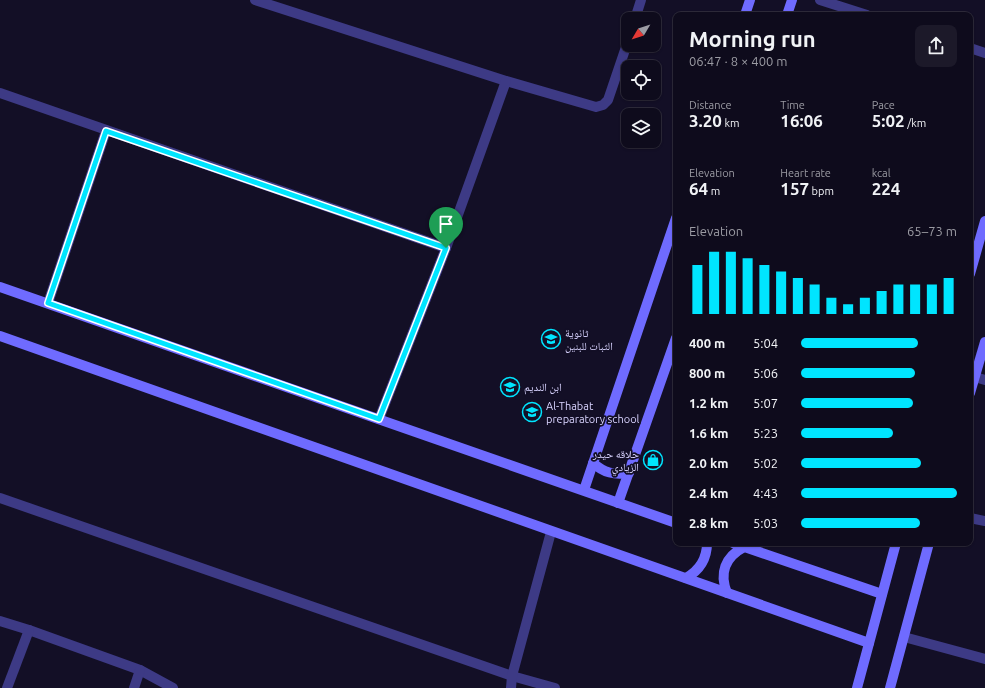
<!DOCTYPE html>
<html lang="en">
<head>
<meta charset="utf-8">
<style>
	body { margin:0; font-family:Ubuntu,"Noto Naskh Arabic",sans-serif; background:#1c1929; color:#f1f3f6; height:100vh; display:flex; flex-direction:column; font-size:15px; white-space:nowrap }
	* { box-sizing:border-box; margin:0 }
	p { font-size:13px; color:#9b9ba3 }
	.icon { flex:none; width:22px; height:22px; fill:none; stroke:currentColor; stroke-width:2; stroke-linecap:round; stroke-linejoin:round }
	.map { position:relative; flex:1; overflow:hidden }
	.sheet { position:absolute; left:673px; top:12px; width:300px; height:534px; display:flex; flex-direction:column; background:#0e0b1c; border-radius:8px; box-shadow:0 1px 3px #0004,0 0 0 1px #2e2b3b }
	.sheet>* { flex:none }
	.needle { width:26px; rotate:231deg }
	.tools { position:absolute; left:621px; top:12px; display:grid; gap:8px }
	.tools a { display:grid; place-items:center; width:40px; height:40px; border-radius:8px; background:#0e0b1c; box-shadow:0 1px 3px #0004,0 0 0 1px #2e2b3b; font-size:20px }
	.pin { position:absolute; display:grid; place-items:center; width:34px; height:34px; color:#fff; margin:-41px -17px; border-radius:50% 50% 50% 0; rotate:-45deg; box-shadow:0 0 4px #0007 }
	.pin .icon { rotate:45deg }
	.round { display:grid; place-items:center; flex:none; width:42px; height:42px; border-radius:8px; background:#1c1929 }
	.overview { display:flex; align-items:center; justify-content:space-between; height:68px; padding:0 16px }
	h1 { font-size:22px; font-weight:600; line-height:30px }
	.metrics { display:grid; grid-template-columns:repeat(3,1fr); gap:6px; height:68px; padding:4px 16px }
	.metrics div { display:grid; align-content:center }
	.metrics b { font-size:17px; font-weight:600 }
	.metrics small { font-size:11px; font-weight:400 }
	.metrics p { font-size:11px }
	.chart { height:112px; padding:8px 16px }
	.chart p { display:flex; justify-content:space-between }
	.chart svg { width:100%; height:72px; margin-top:4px; stroke:#00e5ff; stroke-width:6 }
	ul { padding:0 16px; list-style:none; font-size:13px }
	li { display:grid; grid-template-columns:64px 48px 1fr; align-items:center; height:30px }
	li i { height:10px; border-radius:5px; background:#00e5ff }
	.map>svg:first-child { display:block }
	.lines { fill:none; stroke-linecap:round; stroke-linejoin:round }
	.street { stroke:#3d3a85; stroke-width:10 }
	.secondary { stroke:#6f6bff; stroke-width:10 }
	.route-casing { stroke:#fff; stroke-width:8 }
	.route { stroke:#00e5ff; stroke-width:5 }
	.labels { text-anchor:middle; stroke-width:3.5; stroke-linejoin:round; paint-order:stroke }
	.poi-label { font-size:11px; fill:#d9d4ff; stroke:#130f26; text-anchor:start }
</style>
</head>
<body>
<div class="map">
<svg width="985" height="688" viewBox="0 0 985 688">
	<rect width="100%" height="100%" fill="#130f26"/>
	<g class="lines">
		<g class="street">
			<path d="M255,0L506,81L596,107L603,105L608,100L628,41"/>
			<path d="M820,0L867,15"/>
			<path d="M635,19L641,0"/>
			<path d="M970,48L985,53"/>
			<path d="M0,93L446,248"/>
			<path d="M48,303L106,131"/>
			<path d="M975,377L985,380"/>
			<path d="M379,419L446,248L506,81"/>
			<path d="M0,498L512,676L555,688"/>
			<path d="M970,518L985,521"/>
			<path d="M0,621L29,630L140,670L173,688"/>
			<path d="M904,637L985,659"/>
			<path d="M7,688L29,630"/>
			<path d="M134,688L140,670"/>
			<path d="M511,688L512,676L551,532"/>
		</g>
		<g class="secondary">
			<path d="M745,15L750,0"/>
			<path d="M787,15L792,0"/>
			<path d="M970,274L985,221"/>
			<path d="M0,287L676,523"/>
			<path d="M0,336L869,643"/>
			<path d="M970,393L985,342"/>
			<path d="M593,463C604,473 614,475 629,473"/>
			<path d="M584,490L676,218"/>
			<path d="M618,503L676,338"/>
			<path d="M733,543L882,594"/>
			<path d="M686,578C700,570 707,559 707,543"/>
			<path d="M727,593C719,573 725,557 744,547"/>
			<path d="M857,688L896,543"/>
			<path d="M890,688L929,543"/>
		</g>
	</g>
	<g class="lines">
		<defs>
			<path id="route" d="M106,131L446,248L379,419L48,303Z"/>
		</defs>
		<use href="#route" class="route-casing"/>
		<use href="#route" class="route"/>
	</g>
	<defs>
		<symbol id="school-ring" viewBox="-11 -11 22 22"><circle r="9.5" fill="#130f26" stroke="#00e5ff" stroke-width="1.5"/><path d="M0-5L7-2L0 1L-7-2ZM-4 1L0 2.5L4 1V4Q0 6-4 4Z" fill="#00e5ff"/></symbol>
		<symbol id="shop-ring" viewBox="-11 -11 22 22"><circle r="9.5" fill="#130f26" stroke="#00e5ff" stroke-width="1.5"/><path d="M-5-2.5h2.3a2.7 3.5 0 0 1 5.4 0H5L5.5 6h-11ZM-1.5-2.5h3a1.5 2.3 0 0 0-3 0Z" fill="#00e5ff"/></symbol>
	</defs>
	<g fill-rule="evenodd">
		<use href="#school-ring" x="540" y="328" width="22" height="22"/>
		<use href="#school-ring" x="499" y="376" width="22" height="22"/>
		<use href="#school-ring" x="521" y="401" width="22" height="22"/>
		<use href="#shop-ring" x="642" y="449" width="22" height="22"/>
	</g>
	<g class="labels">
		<g class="poi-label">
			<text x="565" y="337">ثانوية<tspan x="565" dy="13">الثبات للبنين</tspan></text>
			<text x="524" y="391">ابن النديم</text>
			<text x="546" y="410">Al-Thabat<tspan x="546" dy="13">preparatory school</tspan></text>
			<text x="639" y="458" text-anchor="end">حلاقه حيدر<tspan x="639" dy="13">الزيادي</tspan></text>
		</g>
	</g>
</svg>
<div class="tools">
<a><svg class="needle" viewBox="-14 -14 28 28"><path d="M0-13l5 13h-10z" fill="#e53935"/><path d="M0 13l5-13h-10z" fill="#9b9ba3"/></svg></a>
<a><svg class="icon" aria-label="locate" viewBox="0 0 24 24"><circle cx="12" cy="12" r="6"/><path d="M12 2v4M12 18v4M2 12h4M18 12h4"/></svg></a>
<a><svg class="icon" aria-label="layers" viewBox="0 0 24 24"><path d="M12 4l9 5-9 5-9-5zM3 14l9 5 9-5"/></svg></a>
</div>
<div class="pin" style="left:446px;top:248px;background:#1e9e55"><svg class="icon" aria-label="arrive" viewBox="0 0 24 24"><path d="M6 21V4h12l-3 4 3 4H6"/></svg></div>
<section class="sheet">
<div class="overview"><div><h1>Morning run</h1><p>06:47 · 8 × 400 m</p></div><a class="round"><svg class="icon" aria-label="share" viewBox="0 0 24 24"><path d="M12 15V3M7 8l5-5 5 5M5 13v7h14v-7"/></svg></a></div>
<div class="metrics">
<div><p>Distance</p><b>3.20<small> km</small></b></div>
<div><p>Time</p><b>16:06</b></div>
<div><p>Pace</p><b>5:02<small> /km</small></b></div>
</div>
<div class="metrics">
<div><p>Elevation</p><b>64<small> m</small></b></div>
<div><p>Heart rate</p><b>157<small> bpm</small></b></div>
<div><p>kcal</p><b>224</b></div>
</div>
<div class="chart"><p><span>Elevation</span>65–73 m</p>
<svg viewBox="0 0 160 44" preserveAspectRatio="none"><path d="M5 44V14M15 44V6M25 44V6M35 44V10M45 44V14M55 44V18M65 44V22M75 44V26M85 44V34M95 44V38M105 44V34M115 44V30M125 44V26M135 44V26M145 44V26M155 44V22"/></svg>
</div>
<ul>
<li><b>400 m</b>5:04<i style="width:75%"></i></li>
<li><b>800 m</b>5:06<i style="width:73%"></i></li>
<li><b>1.2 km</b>5:07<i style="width:72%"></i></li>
<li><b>1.6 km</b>5:23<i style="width:59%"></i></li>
<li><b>2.0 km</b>5:02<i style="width:77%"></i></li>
<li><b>2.4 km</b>4:43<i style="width:100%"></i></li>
<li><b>2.8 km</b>5:03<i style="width:76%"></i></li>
</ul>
</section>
</div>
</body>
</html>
